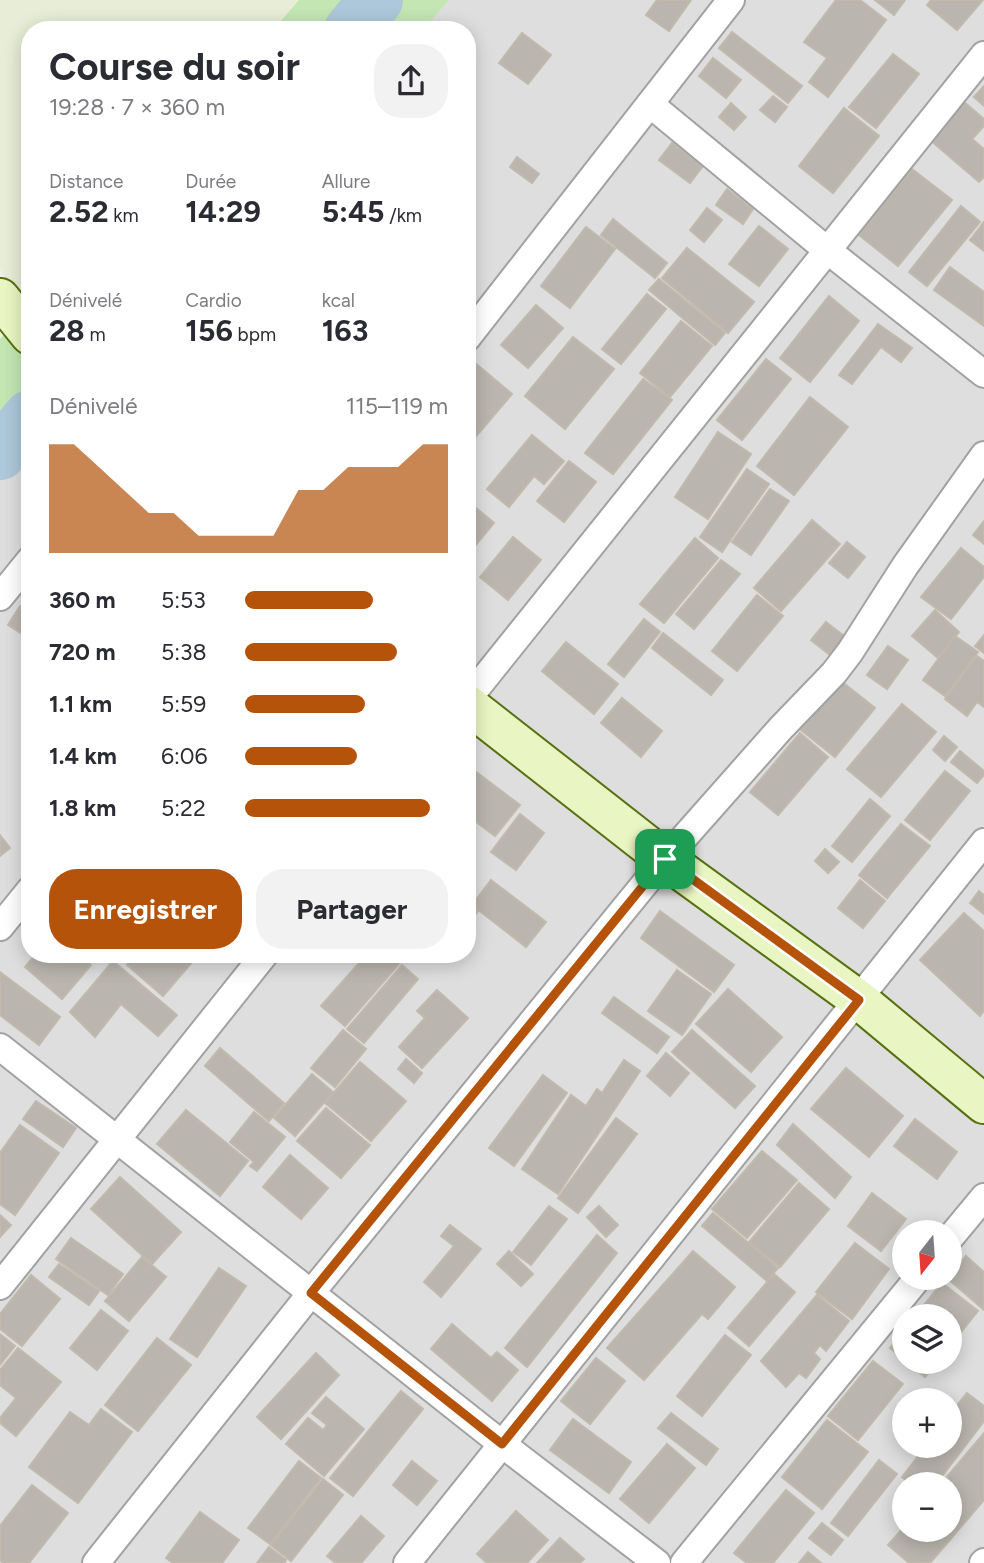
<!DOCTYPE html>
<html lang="fr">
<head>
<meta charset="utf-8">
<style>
	body { margin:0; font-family:Figtree,sans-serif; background:#f2f2f3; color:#2b2b33; height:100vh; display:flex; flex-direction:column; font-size:26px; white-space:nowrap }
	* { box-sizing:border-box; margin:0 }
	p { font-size:23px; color:#7c7c81 }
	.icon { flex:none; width:38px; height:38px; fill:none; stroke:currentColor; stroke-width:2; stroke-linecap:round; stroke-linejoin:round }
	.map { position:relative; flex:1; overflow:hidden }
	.details { position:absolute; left:21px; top:21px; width:455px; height:942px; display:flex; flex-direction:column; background:#fff; border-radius:28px; box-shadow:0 4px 18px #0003 }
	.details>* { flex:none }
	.needle { width:46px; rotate:197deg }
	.controls { position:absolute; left:892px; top:1220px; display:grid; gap:14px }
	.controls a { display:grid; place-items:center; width:70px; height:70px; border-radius:50%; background:#fff; box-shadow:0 4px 18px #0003; font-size:35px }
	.pin { position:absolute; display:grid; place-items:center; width:60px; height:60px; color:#fff; margin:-30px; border-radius:14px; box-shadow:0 4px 10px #0006 }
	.round { display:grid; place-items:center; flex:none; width:74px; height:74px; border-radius:28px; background:#f2f2f3 }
	.head { display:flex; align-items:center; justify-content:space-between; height:119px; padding:0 28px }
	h1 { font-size:38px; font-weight:700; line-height:52px }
	.figures { display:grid; grid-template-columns:repeat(3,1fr); gap:10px; height:119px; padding:7px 28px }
	.figures div { display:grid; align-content:center }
	.figures b { font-size:30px; font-weight:700 }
	.figures small { font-size:19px; font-weight:400 }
	.figures p { font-size:19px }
	.chart { height:196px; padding:14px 28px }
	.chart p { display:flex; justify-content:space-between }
	.chart svg { width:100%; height:126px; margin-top:7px; fill:#b45309; opacity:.7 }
	.primary-button { display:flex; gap:14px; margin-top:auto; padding:14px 28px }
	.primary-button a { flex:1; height:80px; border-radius:28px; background:#b45309; color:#fff; font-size:28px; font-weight:700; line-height:80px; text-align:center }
	.primary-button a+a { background:#f2f2f3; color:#2b2b33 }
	ul { padding:0 28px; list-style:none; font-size:23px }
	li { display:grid; grid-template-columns:112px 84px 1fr; align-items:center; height:52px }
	li i { height:18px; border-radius:9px; background:#b45309 }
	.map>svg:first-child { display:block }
	.residential { fill:#dfdede; fill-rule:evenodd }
	.farmland { fill:#e7edd6 }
	.grass { fill:#c3e6b3 }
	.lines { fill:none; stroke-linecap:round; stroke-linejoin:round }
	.river { stroke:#adc8da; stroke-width:54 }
	.building { fill:#bab5ae; stroke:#c1b9ac; stroke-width:2 }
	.street-casing { stroke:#a2a2a2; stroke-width:30 }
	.secondary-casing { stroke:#55710f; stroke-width:42 }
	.street { stroke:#fff; stroke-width:26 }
	.secondary { stroke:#e9f5c2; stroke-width:38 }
	.route-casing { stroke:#fff; stroke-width:14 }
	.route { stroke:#b45309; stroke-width:9 }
</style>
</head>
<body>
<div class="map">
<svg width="984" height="1563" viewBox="0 0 984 1563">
	<rect width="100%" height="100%" fill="#f0efe8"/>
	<path class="residential" d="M449,0H984V1563H0V466L30,429V954H467V30H423ZM905,1232H950V1278H905ZM905,1316H950V1362H905ZM905,1400H950V1446H905ZM905,1484H950V1530H905Z"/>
	<path class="farmland" d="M0,0H299L273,30H30V306L27,309L0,269Z"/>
	<g class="grass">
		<path d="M299,0H449L423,30H273Z"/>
		<path d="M30,306V429L0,466V339Z"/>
	</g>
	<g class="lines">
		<g class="river">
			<path d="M351,30L376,0"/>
			<path d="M0,453L30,417"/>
		</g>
	</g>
	<g class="building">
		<path d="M657,0H691L669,31L646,15Z"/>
		<path d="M836,0H860L886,20L828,97L809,82L827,58L804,42Z"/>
		<path d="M875,0H905L894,15Z"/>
		<path d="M931,0H983L957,30L927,5Z"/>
		<path d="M732,32L802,86L788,103L719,48Z"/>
		<path d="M522,33L551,55L528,84L499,63Z"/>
		<path d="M893,54L919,74L876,128L849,107Z"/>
		<path d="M713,58L741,80L726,98L699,76Z"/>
		<path d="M984,86V106L974,97Z"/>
		<path d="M773,96L787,107L775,122L760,110Z"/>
		<path d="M963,101L984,119V126L972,139L984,149V177L979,182L930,140Z"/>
		<path d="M731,103L746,117L734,130L719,117Z"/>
		<path d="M844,108L879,136L833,193L799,166Z"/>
		<path d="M672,143L703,166L690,183L659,160Z"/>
		<path d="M517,157L539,174L532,183L510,167Z"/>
		<path d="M912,169L952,200L898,266L859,235Z"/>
		<path d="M727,189L753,209L743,224L716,205Z"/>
		<path d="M961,206L980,222L927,286L909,272Z"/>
		<path d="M707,208L722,220L704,242L690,230Z"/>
		<path d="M613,219L667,263L655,278L601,235Z"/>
		<path d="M984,222V251L970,240Z"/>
		<path d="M759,226L788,249L759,286L729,264Z"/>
		<path d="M586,227L615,249L570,308L541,286Z"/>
		<path d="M687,248L754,302L728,333L662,278Z"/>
		<path d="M950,267L984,292V326L934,290Z"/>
		<path d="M659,279L725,333L715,345L649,290Z"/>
		<path d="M647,294L666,309L621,364L602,349Z"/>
		<path d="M829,296L859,321L810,382L780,358Z"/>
		<path d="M536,305L563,328L528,368L501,345Z"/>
		<path d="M681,321L712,346L670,397L640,373Z"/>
		<path d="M878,324L912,348L901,362L881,347L852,384L839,375Z"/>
		<path d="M573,337L614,369L565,429L525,396Z"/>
		<path d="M766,359L791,379L742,440L717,420Z"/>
		<path d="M474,362L512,394L467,447V370Z"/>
		<path d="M643,379L672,400L613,474L585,453Z"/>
		<path d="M810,397L848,427L794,495L757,466Z"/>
		<path d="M718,432L751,454L708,519L675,497Z"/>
		<path d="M532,435L564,461L544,484L534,476L509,507L487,489Z"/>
		<path d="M569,461L596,482L564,522L537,501Z"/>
		<path d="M747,469L769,484L722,552L700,537Z"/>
		<path d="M770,489L789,501L751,555L732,542Z"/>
		<path d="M469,502L494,523L471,551L467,548Z"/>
		<path d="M812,520L840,544L781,611L754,588Z"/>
		<path d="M984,521V544L973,535Z"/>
		<path d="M513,537L541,560L508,600L480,577Z"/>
		<path d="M695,538L718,558L664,623L640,604Z"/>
		<path d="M847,542L865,557L848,578L829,563Z"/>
		<path d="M961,548L984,567V577L951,619L921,597Z"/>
		<path d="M721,560L740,574L694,629L676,614Z"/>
		<path d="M757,595L783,616L737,671L712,651Z"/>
		<path d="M20,606L30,612V639L8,625Z"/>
		<path d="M935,610L959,632L938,658L912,636Z"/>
		<path d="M644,619L660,632L624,677L608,664Z"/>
		<path d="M826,622L849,640L835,659L811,640Z"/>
		<path d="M663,633L723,680L711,695L652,648Z"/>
		<path d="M984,635V653L975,646Z"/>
		<path d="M955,636L978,652L945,696L923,680Z"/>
		<path d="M566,642L618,684L594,714L542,671Z"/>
		<path d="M888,646L908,660L887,689L867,675Z"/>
		<path d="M977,656L984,661V707L977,702L967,716L945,699Z"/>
		<path d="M841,681L875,708L835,757L801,730Z"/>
		<path d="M622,698L662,731L641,757L601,723Z"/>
		<path d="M902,704L936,732L881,797L847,769Z"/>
		<path d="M800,733L828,757L778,815L750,792Z"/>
		<path d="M944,736L957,747L945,761L933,750Z"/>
		<path d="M960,751L984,771V775L977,783L951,762Z"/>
		<path d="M467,765L520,805L495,836L467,815Z"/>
		<path d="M945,771L970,791L930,840L905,820Z"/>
		<path d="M870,799L890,816L852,862L832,846Z"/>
		<path d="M520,814L544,833L516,870L491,852Z"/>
		<path d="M901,824L930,846L887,898L859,875Z"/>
		<path d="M0,835L10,848L0,856Z"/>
		<path d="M825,849L839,862L828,873L815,861Z"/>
		<path d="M491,880L546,922L526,947L472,905Z"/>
		<path d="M860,880L885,901L863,928L838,908Z"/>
		<path d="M979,891L984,895V914L970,903Z"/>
		<path d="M467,904L478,911L467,925Z"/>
		<path d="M660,911L734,965L714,992L641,938Z"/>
		<path d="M964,913L984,931V1011L980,1016L920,960Z"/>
		<path d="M36,954H78L91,965L62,999L25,967Z"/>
		<path d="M136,954H199L163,996L127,965Z"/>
		<path d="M367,954H386L399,964L345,1026L321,1006Z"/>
		<path d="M113,961L177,1015L158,1036L121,1004L95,1037L70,1012Z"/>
		<path d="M402,965L418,979L364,1043L347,1029Z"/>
		<path d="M677,970L711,994L682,1035L648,1011Z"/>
		<path d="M0,972L60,1017L39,1045L0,1015Z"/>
		<path d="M728,989L782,1037L751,1072L696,1024Z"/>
		<path d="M437,990L468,1018L422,1068L399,1047L425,1018L417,1011Z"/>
		<path d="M614,997L669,1037L657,1053L602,1013Z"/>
		<path d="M343,1030L366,1049L335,1087L311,1068Z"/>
		<path d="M692,1030L755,1086L735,1108L672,1052Z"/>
		<path d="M220,1048L284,1103L269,1121L205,1066Z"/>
		<path d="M666,1053L689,1073L670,1096L647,1076Z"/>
		<path d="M406,1059L422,1073L414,1083L398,1069Z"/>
		<path d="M624,1060L640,1071L558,1194L522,1169L571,1095L586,1106L597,1089L602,1093Z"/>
		<path d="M360,1062L406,1101L371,1141L325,1103Z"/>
		<path d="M846,1068L903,1116L869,1157L811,1109Z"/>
		<path d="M312,1074L333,1092L295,1136L274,1118Z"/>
		<path d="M543,1075L567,1093L514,1166L489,1148Z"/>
		<path d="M36,1101L76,1128L63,1147L23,1119Z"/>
		<path d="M326,1108L370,1145L341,1178L297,1141Z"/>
		<path d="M186,1110L248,1161L220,1196L157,1144Z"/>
		<path d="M254,1112L285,1137L257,1171L250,1166L254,1162L230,1142Z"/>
		<path d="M616,1118L637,1134L578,1213L558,1198Z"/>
		<path d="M915,1119L957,1152L937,1179L894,1146Z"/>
		<path d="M793,1124L851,1177L835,1198L777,1145Z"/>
		<path d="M20,1125L59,1153L15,1215L0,1204V1153Z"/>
		<path d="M762,1151L797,1180L747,1238L712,1209Z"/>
		<path d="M290,1155L328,1188L301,1219L263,1187Z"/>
		<path d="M120,1177L181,1232L152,1264L91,1209Z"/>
		<path d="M799,1183L829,1209L780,1267L749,1242Z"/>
		<path d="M872,1193L906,1219L881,1251L848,1226Z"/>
		<path d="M549,1206L567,1219L531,1265L513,1252Z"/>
		<path d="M599,1206L618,1225L606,1237L587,1217Z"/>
		<path d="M713,1213L778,1268L767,1281L702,1226Z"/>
		<path d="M0,1215L11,1225L0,1237Z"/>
		<path d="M450,1225L481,1249L441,1297L424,1282L454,1246L441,1236Z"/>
		<path d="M597,1235L617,1253L527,1367L505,1348Z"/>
		<path d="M71,1238L123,1274L108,1295L56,1259Z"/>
		<path d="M855,1243L889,1269L852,1319L816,1292Z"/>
		<path d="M509,1251L533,1274L521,1286L497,1264Z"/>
		<path d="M693,1251L735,1287L708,1319L702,1314L644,1380L607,1348Z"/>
		<path d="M966,1256L984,1272V1310L947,1278H950V1274Z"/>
		<path d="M142,1257L166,1277L129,1321L105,1301Z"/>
		<path d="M59,1264L99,1291L89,1305L49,1277Z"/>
		<path d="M219,1268L246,1286L197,1357L170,1339Z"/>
		<path d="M774,1274L795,1292L749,1346L728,1328Z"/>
		<path d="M31,1275L60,1299L22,1346L0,1329V1314Z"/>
		<path d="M942,1283L978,1311L950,1346V1316H915Z"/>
		<path d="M817,1295L849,1321L826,1351L820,1345L814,1353L820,1359L806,1378L799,1373L786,1387L761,1361Z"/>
		<path d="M101,1310L128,1331L97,1370L70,1348Z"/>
		<path d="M452,1324L491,1358L497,1352L518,1370L492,1401L431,1349Z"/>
		<path d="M905,1329V1360L890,1348Z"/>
		<path d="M0,1334L15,1346L0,1365Z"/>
		<path d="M725,1335L751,1355L702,1416L677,1396Z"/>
		<path d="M157,1338L191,1365L138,1431L105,1405Z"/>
		<path d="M18,1348L61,1382L16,1436L0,1423V1418L16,1398L0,1385V1370Z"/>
		<path d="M316,1353L339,1375L281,1439L257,1417Z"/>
		<path d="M596,1358L625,1381L590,1424L561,1401Z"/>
		<path d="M873,1361L903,1384L858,1440L828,1416Z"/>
		<path d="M906,1362H937L925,1377Z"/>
		<path d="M401,1391L423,1409L353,1496L330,1478Z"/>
		<path d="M967,1393L984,1406V1421L936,1484H911L902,1477L926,1446H950V1414Z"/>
		<path d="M326,1397L364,1429L324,1476L286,1444L308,1418L323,1430L327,1425L312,1413Z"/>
		<path d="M101,1409L132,1432L78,1503L29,1467L70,1412L89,1425Z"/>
		<path d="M671,1413L718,1449L706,1465L658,1428Z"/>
		<path d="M573,1419L631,1462L609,1493L550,1450Z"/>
		<path d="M827,1420L868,1452L822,1509L782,1477Z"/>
		<path d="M984,1433V1500L930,1563H909L888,1545L905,1526V1530H950V1484H941Z"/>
		<path d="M667,1444L695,1468L649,1523L620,1499Z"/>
		<path d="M879,1460L897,1474L848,1536L831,1523Z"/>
		<path d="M299,1461L321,1478L270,1544L248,1528Z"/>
		<path d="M412,1461L437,1481L417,1505L393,1485Z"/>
		<path d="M323,1479L343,1495L291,1561L271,1545Z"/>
		<path d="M32,1485L68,1513L29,1563H3L0,1560V1526Z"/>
		<path d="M786,1490L814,1513L773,1563H747L734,1553Z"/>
		<path d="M516,1511L548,1540L527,1563H487L477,1554Z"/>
		<path d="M200,1512L239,1540L222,1563H173L166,1558Z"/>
		<path d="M361,1516L384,1536L361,1563H336L327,1556Z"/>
		<path d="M822,1523L843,1540L831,1555L809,1538Z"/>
		<path d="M560,1538L584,1559L580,1563H537Z"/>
		<path d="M269,1547L286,1560L284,1563H257Z"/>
		<path d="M808,1552L821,1563H799Z"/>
	</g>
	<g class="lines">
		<defs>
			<g id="street">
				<path d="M650,104L827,250L984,374"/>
				<path d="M467,338L731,0"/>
				<path d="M0,597L30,560"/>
				<path d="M467,700L984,55"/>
				<path d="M0,927L30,890"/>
				<path d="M0,1047L502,1444L657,1563"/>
				<path d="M950,1238L984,1197"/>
				<path d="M0,1286L265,954"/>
				<path d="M96,1563L311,1293L665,859L781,728L834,673L850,652L905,566L984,455"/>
				<path d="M407,1563L984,842"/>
				<path d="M684,1563L918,1278"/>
				<path d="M983,1563L984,1562"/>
			</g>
			<g id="secondary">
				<path d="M0,298L30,335"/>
				<path d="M467,704L665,859L859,1000L984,1104"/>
			</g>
		</defs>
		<use href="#street" class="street-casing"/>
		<use href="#secondary" class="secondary-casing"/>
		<use href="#street" class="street"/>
		<use href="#secondary" class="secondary"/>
	</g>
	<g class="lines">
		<defs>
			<path id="route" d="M665,859L859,1000L502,1444L311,1293Z"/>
		</defs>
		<use href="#route" class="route-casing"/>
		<use href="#route" class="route"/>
	</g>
</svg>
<div class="controls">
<a><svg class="needle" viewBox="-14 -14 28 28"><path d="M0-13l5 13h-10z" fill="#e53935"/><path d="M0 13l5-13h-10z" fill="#7c7c81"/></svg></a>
<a><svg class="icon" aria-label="layers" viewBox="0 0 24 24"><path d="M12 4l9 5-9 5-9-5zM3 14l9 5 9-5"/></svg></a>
<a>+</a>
<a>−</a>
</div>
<div class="pin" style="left:665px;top:859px;background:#1e9e55"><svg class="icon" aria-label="arrive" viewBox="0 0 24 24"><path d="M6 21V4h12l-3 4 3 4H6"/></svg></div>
<section class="details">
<div class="head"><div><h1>Course du soir</h1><p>19:28 · 7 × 360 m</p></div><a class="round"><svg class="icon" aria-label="share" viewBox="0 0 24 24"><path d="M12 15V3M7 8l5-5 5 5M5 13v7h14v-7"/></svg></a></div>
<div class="figures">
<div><p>Distance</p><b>2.52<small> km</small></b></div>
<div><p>Durée</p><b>14:29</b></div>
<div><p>Allure</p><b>5:45<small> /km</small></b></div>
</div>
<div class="figures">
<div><p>Dénivelé</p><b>28<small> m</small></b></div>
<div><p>Cardio</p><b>156<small> bpm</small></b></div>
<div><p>kcal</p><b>163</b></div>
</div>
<div class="chart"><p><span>Dénivelé</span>115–119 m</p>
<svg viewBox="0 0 160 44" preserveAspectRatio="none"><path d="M0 44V6L10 6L20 14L30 22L40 30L50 30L60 38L70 38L80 38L90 38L100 22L110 22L120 14L130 14L140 14L150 6L160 6V44z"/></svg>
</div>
<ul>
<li><b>360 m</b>5:53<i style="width:63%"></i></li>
<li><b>720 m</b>5:38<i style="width:75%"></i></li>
<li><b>1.1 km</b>5:59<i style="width:59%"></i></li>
<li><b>1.4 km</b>6:06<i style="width:55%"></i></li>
<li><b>1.8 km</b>5:22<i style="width:91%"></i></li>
</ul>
<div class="primary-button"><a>Enregistrer</a><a>Partager</a></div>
</section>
</div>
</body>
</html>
